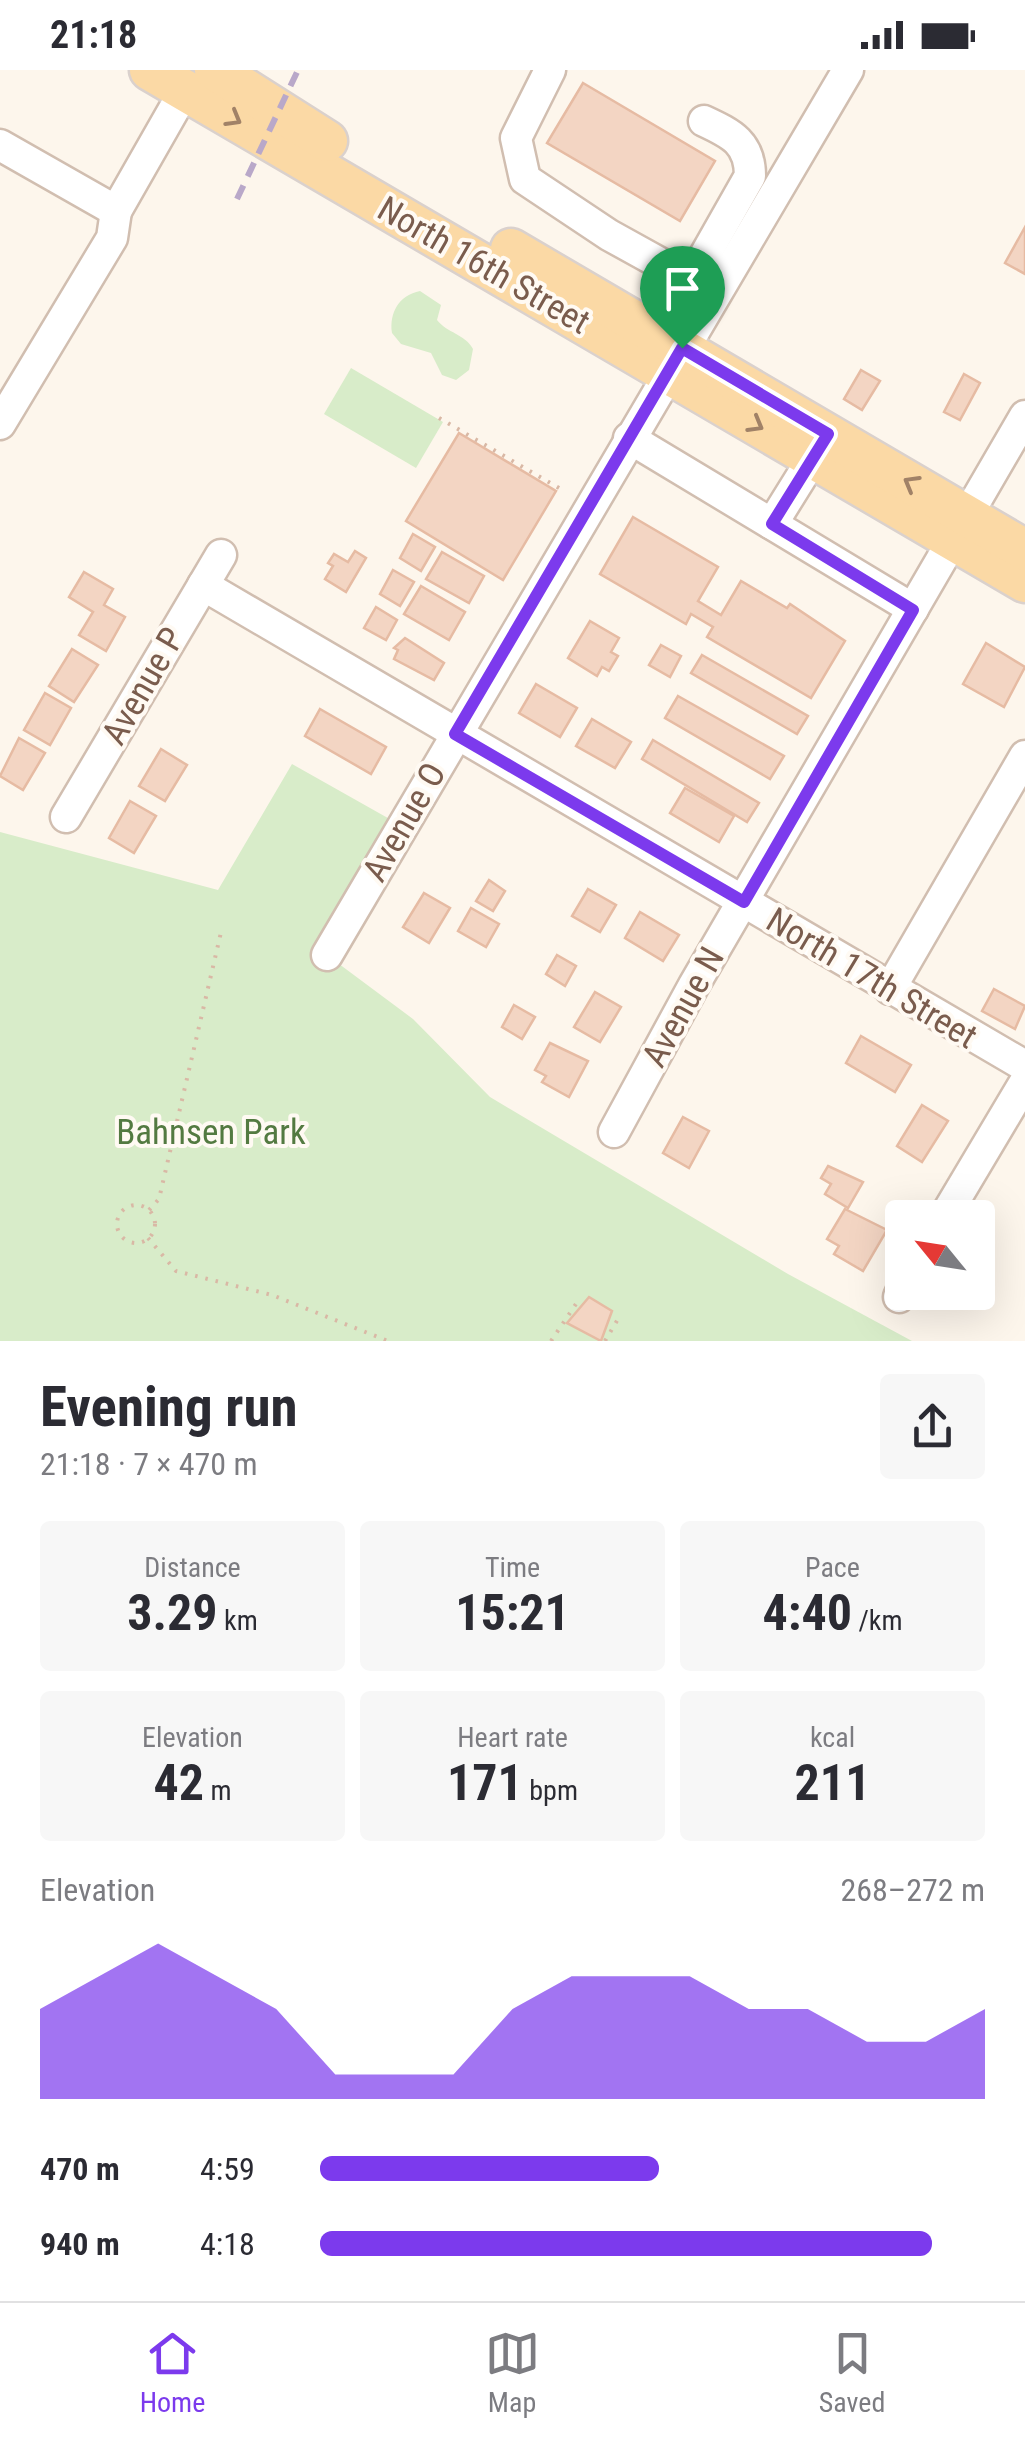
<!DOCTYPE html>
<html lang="en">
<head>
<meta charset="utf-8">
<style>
	body { margin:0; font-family:"Roboto Condensed",sans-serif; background:#f7f7f7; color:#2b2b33; height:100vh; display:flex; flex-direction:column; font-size:38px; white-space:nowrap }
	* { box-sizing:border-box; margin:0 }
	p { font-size:32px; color:#7c7c81 }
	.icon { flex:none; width:55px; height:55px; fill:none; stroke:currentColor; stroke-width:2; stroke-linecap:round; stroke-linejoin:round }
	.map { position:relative; height:1271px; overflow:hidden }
	.side { display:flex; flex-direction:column; background:#fff; flex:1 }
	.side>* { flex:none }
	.needle { width:65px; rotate:300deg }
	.tools { position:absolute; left:885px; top:1130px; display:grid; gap:20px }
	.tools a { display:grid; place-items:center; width:110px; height:110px; border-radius:10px; background:#fff; box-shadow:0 10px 40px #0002; font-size:50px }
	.pin { position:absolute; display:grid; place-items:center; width:85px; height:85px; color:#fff; margin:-102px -42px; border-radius:50% 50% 50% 0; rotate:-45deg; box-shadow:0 0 10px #0007 }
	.pin .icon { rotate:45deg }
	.round { display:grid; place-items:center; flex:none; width:105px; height:105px; border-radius:10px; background:#f7f7f7 }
	.headline { display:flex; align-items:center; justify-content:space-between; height:170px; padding:0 40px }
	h1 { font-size:55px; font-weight:700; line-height:75px }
	.stats { display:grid; grid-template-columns:repeat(3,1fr); gap:15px; height:170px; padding:10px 40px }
	.stats div { display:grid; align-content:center; border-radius:10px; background:#f7f7f7; text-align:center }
	.stats b { font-size:50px; font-weight:700 }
	.stats small { font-size:28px; font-weight:400 }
	.stats p { font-size:28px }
	.chart { height:280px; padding:20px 40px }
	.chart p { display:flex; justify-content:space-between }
	.chart svg { width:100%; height:180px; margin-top:10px; fill:#7c3aed; opacity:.7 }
	ul { padding:0 40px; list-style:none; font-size:32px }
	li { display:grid; grid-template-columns:160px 120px 1fr; align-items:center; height:75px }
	li i { height:25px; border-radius:12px; background:#7c3aed }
	.status { display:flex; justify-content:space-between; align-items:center; height:70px; padding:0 50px; background:#fff; direction:ltr }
	.status svg { height:28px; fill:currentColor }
	.dock { display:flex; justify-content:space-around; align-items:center; height:140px; border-top:2px solid #e1e1e2; background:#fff; font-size:28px; color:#7c7c81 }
	.dock a { display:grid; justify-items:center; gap:5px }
	.dock .on { color:#7c3aed }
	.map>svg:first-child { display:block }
	.green { fill:#d8ecc9 }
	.building { fill:#f3d5c3; stroke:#e6bba3; stroke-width:2.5 }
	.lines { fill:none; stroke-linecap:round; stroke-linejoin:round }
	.minor-casing { stroke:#d1beb0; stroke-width:35 }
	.major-casing { stroke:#dad1cd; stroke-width:45 }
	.path { stroke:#d9b8a5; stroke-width:4; stroke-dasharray:2.5 8; stroke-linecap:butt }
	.minor { stroke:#fff; stroke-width:30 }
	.major { stroke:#fbd9a5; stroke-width:40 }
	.rail { stroke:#b9a8c9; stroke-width:6; stroke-dasharray:15 10; stroke-linecap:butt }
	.oneway { stroke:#a18267 }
	.route-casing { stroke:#fff; stroke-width:20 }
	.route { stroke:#7c3aed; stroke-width:12 }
	.labels { text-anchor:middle; stroke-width:8; stroke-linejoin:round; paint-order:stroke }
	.street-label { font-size:35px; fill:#7a5c4d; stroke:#fffaf3 }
	.park-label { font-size:35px; fill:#537a41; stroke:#fffaf3 }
</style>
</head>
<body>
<div class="status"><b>21:18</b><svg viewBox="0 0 49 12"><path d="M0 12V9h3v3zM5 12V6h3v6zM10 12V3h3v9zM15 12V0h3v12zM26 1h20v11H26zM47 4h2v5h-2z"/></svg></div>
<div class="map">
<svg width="1025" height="1271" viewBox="0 0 1025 1271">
	<rect width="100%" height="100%" fill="#fdf6ec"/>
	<g class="green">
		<path d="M420,221L441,235L437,250C447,263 465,264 473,279L469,300L456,310L442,305L431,283L401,274L392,263C389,243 399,225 420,221Z"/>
		<path d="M351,298L443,352L416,398L324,344Z"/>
		<path d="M292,694L402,756L327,885L413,949L490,1027L788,1204L912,1271H0V762L218,820Z"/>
	</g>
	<g class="building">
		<path d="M583,13L715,91L680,151L547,73Z"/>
		<path d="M1025,157V204L1005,193Z"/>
		<path d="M861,300L880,311L862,340L844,329Z"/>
		<path d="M964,304L980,313L960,350L944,342Z"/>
		<path d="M459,363L556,421L503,510L406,451Z"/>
		<path d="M633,447L718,497L698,531L721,545L741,511L787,538L790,534L845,571L811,628L707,567L713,557L691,544L686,554L600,504Z"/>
		<path d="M413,464L435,477L421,501L400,488Z"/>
		<path d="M355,481L366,488L346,522L325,509L333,496L328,493L334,484L348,492Z"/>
		<path d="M442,482L484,506L469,533L426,509Z"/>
		<path d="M393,500L414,512L400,536L380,524Z"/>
		<path d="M84,502L113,519L104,535L125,547L106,581L79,565L93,542L69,527Z"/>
		<path d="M421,516L465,542L449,570L404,544Z"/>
		<path d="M376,537L397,550L386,570L364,558Z"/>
		<path d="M590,551L619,568L611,582L618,586L609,601L602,597L597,606L568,588Z"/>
		<path d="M405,568L444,593L434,610L394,589L398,580L394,578Z"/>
		<path d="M986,573L1025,597L1004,637L963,614Z"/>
		<path d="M661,575L681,586L670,607L649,595Z"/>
		<path d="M72,579L98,595L74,632L49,616Z"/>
		<path d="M702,585L808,646L797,664L691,603Z"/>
		<path d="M536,614L577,638L560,667L519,643Z"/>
		<path d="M45,623L71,638L50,675L24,660Z"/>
		<path d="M678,626L784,686L770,709L665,648Z"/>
		<path d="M320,639L386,677L371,704L305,666Z"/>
		<path d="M592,649L631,672L615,698L576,676Z"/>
		<path d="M19,668L45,683L23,720L0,706Z"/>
		<path d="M653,670L759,733L747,752L642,689Z"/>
		<path d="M161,679L187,695L165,731L139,716Z"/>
		<path d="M685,718L734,746L719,772L670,743Z"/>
		<path d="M130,731L156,746L134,783L109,768Z"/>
		<path d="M489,810L505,821L493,841L476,831Z"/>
		<path d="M588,819L616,835L600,862L572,846Z"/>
		<path d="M424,823L450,838L429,873L403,857Z"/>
		<path d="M471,838L499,854L486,877L458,861Z"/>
		<path d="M640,842L679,865L663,891L625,868Z"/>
		<path d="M557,885L576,896L565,916L546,904Z"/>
		<path d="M994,919L1025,936L1015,959L982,941Z"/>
		<path d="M595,922L621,937L600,972L574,957Z"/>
		<path d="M514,935L535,947L522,969L502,957Z"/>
		<path d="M861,966L911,995L895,1022L846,993Z"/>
		<path d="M550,973L588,991L569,1027L542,1012L546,1006L535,1000Z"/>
		<path d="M922,1035L948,1051L922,1092L897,1076Z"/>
		<path d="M683,1047L709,1061L689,1098L663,1083Z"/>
		<path d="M828,1096L863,1112L848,1138L825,1124L831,1114L821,1108Z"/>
		<path d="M845,1139L887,1160L863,1201L834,1184L839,1176L827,1169Z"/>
		<path d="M589,1227L612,1241L601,1271L567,1253Z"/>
	</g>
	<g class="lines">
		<defs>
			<g id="minor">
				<path d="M550,0L516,68L525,109L609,165L714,223"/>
				<path d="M0,75L116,141L185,20"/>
				<path d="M691,210L750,106C750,73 732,64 704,51"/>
				<path d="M0,354L112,168L116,141"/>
				<path d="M629,368L913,539"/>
				<path d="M772,454L823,372"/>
				<path d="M203,515L1025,996"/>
				<path d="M66,747L221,485"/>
				<path d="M327,885L848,0"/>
				<path d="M890,919L1025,686"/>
				<path d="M614,1062L694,915L1025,346"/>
				<path d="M944,1148L1025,1012"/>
				<path d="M899,1227L902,1220"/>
			</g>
			<g id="major">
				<path d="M150,0L1025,512"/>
				<path d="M215,0L327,71"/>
				<path d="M511,179L1025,480"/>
			</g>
		</defs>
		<use href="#minor" class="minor-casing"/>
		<use href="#major" class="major-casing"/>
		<g class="path">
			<path d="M439,348L564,421"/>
			<circle cx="136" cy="1154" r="19"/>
			<path d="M149,1140L159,1129L222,858"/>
			<path d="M148,1168L176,1201L272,1225L388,1271"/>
			<path d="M551,1271L580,1228"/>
			<path d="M605,1271L618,1249"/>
		</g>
		<use href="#minor" class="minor"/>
		<use href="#major" class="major"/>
		<path class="rail" d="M237,129L298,0"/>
	</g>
	<defs><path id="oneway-chevron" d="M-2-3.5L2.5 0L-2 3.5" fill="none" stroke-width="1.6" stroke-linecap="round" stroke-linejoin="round" transform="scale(2.5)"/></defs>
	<g class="oneway">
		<use href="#oneway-chevron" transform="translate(234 49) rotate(30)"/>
		<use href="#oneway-chevron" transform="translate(756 355) rotate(30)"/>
		<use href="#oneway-chevron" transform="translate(911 413) rotate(-150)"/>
	</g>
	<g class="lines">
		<defs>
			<path id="route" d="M682,278L828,364L772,454L913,540L744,832L455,664Z"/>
		</defs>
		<use href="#route" class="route-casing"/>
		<use href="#route" class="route"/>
	</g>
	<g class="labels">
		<g class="street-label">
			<text transform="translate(484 195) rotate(30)" y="12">North 16th Street</text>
			<text transform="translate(143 616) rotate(-60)" y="12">Avenue P</text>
			<text transform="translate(404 752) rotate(-60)" y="12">Avenue O</text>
			<text transform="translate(872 908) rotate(31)" y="12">North 17th Street</text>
			<text transform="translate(683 937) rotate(-61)" y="12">Avenue N</text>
		</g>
		<g class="park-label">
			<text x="211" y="1074">Bahnsen Park</text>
		</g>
	</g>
</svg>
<div class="tools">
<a><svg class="needle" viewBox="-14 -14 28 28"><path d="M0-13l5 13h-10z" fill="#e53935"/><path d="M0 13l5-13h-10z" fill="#7c7c81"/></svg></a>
</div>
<div class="pin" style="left:682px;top:278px;background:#1e9e55"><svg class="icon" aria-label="arrive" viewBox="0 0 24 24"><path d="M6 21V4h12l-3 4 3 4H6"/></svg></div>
</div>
<section class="side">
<div class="headline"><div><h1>Evening run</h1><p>21:18 · 7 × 470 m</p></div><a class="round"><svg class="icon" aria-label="share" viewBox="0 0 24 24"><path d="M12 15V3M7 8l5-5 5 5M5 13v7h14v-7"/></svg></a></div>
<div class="stats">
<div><p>Distance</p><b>3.29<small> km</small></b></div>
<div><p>Time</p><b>15:21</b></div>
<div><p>Pace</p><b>4:40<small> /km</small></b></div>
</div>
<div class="stats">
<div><p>Elevation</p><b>42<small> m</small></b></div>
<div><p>Heart rate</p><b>171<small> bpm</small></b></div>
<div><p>kcal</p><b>211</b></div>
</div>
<div class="chart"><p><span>Elevation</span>268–272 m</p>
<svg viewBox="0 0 160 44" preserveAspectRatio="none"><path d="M0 44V22L10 14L20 6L30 14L40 22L50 38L60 38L70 38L80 22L90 14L100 14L110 14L120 22L130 22L140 30L150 30L160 22V44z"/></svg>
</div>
<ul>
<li><b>470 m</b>4:59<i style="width:51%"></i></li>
<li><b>940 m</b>4:18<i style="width:92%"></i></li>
</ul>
</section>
<nav class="dock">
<a class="on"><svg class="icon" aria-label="home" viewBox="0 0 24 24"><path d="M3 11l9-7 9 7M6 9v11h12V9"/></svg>Home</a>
<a><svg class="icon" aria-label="map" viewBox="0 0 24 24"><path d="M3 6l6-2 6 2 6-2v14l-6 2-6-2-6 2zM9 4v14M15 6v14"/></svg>Map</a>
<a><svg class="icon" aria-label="saved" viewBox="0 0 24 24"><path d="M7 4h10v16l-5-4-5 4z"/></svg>Saved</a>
</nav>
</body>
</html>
